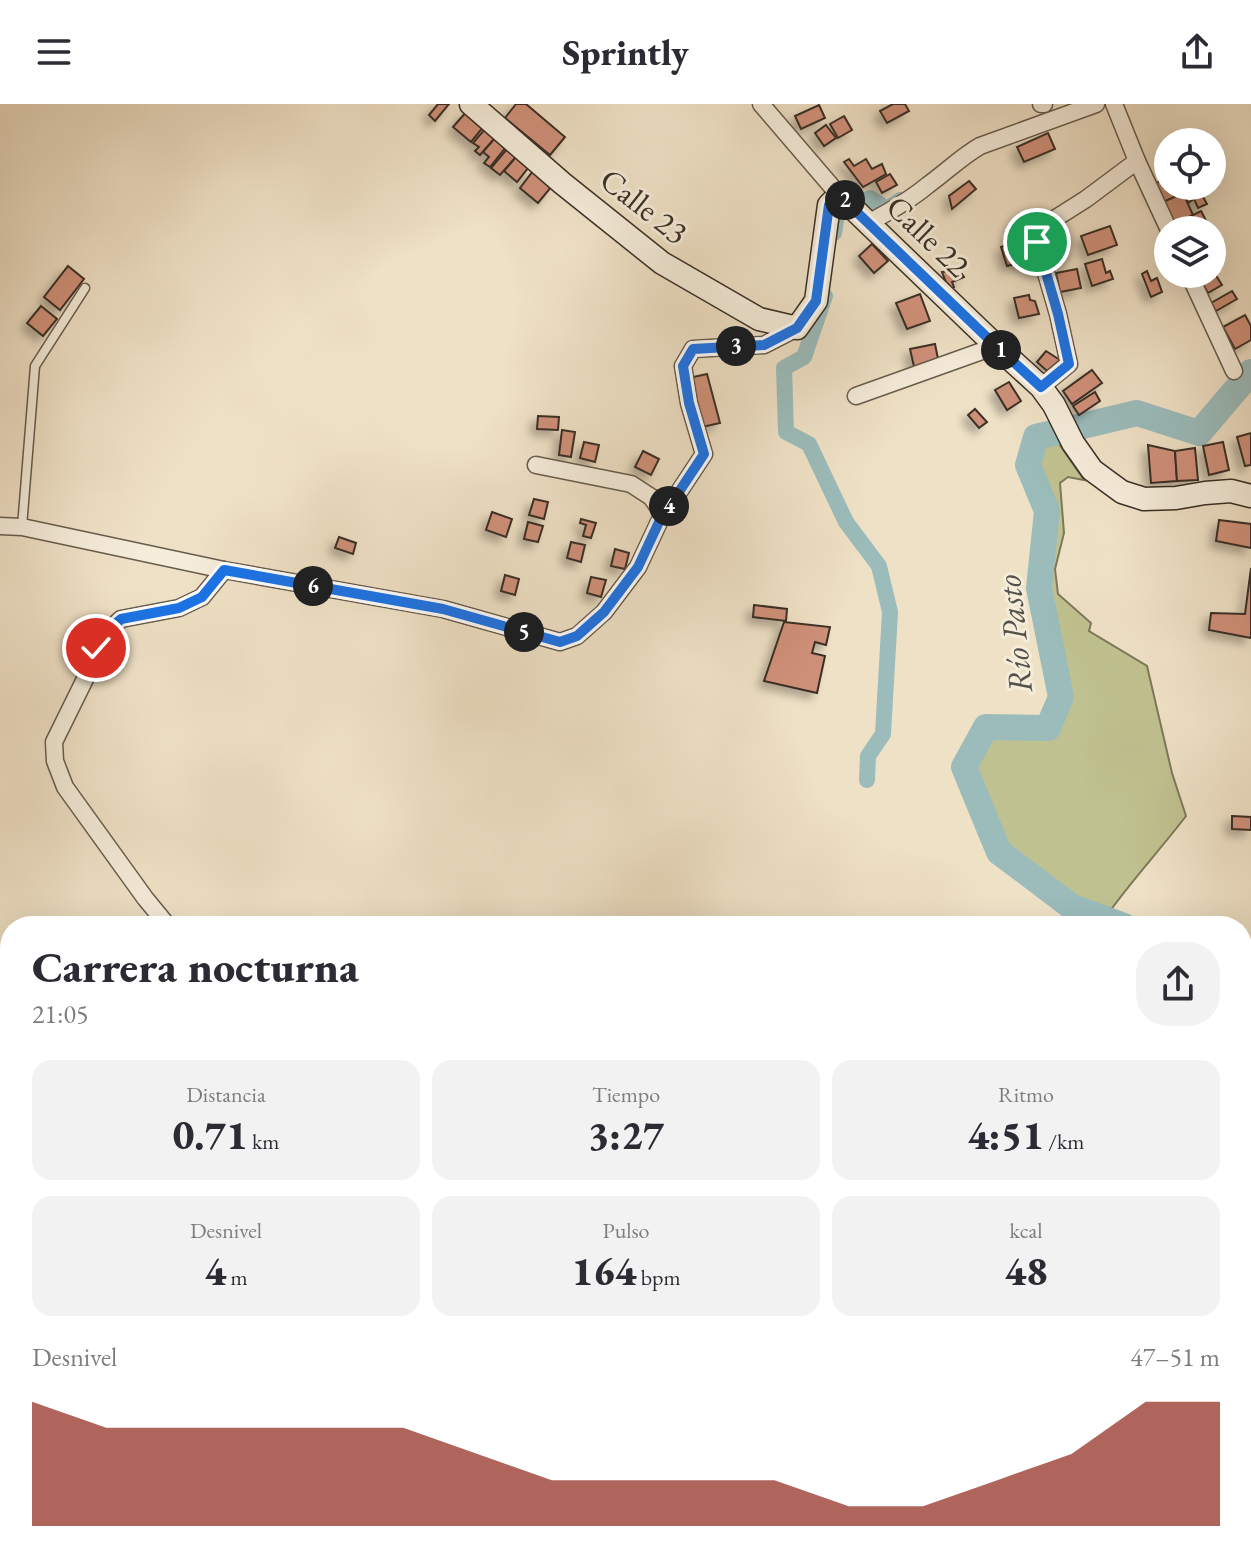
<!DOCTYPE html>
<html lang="es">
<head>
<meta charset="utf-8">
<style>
	body { margin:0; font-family:"EB Garamond",serif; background:#f2f2f3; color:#2b2b33; height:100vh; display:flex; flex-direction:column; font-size:30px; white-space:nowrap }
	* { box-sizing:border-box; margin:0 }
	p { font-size:26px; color:#7c7c81 }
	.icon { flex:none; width:44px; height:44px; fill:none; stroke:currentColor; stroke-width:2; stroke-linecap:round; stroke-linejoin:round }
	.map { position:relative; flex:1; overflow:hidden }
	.panel { position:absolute; left:0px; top:812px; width:1252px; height:648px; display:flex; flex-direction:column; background:#fff; border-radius:32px 32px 0 0; box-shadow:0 8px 32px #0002 }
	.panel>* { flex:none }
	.fabs { position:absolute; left:1154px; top:24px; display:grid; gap:16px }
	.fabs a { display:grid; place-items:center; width:72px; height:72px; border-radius:50%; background:#fff; box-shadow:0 8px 32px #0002; font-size:40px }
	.pin { position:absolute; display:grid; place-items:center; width:68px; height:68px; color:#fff; margin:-34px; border:4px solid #fff; border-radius:50%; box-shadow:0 2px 8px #0007 }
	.km { position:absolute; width:40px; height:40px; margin:-20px; border-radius:50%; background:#222; color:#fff; font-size:22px; line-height:40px; text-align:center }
	.round { display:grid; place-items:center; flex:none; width:84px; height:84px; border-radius:32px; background:#f2f2f3 }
	.head { display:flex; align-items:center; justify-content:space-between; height:136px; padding:0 32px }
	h1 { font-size:44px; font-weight:800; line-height:60px }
	.stats { display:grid; grid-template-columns:repeat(3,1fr); gap:12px; height:136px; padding:8px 32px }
	.stats div { display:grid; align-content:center; border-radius:20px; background:#f2f2f3; text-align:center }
	.stats b { font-size:40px; font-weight:800 }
	.stats small { font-size:22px; font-weight:400 }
	.stats p { font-size:22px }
	.chart { height:224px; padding:16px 32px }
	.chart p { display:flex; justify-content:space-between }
	.chart svg { width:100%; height:144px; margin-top:8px; fill:#8f2418; opacity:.7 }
	header { display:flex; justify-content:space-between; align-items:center; height:104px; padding:0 32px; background:#fff; font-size:36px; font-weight:800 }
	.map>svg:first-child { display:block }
	.green { fill:#c0c190; stroke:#7d785a; stroke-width:2 }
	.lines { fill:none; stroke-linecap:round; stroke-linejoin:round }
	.canal { stroke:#9bbcbb; stroke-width:16 }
	.river { stroke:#9bbcbb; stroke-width:26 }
	.building { fill:#cf9079; stroke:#3a2f25; stroke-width:2; filter:url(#shadow) }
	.lane-casing { stroke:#675c4d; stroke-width:11 }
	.street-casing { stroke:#675c4d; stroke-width:19 }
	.secondary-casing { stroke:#3a2f25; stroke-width:25 }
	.lane { stroke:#f5ecda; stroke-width:8 }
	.street { stroke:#f5ecda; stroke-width:16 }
	.secondary { stroke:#f5ecda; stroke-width:22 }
	.route-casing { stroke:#fff; stroke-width:16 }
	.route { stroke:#1a73e8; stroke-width:10 }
	.labels { text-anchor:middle; stroke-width:6; stroke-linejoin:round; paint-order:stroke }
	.street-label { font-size:32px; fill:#3a2f25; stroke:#f5ecda }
	.water-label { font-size:34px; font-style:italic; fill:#52524a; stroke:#f5ecda }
</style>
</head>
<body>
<header><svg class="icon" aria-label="menu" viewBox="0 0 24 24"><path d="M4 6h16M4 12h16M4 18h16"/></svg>Sprintly<svg class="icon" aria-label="share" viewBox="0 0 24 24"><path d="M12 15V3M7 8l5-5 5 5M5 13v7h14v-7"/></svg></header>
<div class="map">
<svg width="1251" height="1460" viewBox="0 0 1251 1460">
	<defs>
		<filter id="shadow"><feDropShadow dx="-6" dy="6" stdDeviation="4" flood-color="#0004"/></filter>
	</defs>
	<rect width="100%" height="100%" fill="#efe1c6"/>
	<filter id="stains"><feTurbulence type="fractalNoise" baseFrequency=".0025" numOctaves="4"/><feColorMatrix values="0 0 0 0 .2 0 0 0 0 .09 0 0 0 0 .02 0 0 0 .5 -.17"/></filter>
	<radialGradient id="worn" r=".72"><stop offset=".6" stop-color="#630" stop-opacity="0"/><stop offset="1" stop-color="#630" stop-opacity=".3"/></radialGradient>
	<path class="green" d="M1055,334L1084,376L1068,373L1060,379L1064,429L1055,465L1058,490L1091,519L1089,527L1147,562L1172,669L1186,712C1160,746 1132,776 1107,811L1076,799L1004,745L970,663L989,628L1051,629L1067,596L1044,487L1053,412L1034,361L1040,339Z"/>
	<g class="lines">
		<g class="canal">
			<path d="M834,129L837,111L870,94L887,105L900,96"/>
			<path d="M825,192L804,253L784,264L786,328L809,340L846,418L879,462L890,508L883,630L868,652L867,676"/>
			<path d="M1237,1450L1245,1460"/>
		</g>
		<g class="river">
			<path d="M1124,822L1072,803L999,748L964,663L986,623L1048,624L1061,593L1039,484L1047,407L1028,361L1036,333L1137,309L1199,329L1251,268"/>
			<path d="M1242,1101L1251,1103"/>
		</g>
	</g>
	<g class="building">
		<path d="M438,0H449L435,17L429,11Z"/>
		<path d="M516,0H526L565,33L550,51L505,14Z"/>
		<path d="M893,0H905L909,7L887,19L880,7Z"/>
		<path d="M819,1L825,14L801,25L795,12Z"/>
		<path d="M467,7L484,22L471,38L453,23Z"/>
		<path d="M844,12L852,26L838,34L830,20Z"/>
		<path d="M826,21L836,34L824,42L815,29Z"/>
		<path d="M485,25L495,34L480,51L475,47L479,43L473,39Z"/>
		<path d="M1048,29L1055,45L1024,58L1017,43Z"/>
		<path d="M495,34L506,43L490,63L484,59L489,53L483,48Z"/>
		<path d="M507,45L516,53L500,71L491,64Z"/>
		<path d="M516,53L528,64L517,78L504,67Z"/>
		<path d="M849,55L854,62L866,55L872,65L882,60L886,70L863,83L844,58Z"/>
		<path d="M533,67L552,82L538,99L520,84Z"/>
		<path d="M890,70L897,81L882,89L876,78Z"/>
		<path d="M1168,72V82H1175L1180,91L1161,99L1152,82Z"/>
		<path d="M969,77L976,85L952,105L949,92Z"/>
		<path d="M1175,82H1197L1207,100L1198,104L1194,95L1188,99L1183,89L1180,91Z"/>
		<path d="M1183,89L1193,111L1172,121L1161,99Z"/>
		<path d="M1201,107L1211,126H1185L1190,124L1185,115Z"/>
		<path d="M1110,122L1117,141L1088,151L1081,132Z"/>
		<path d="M1062,128L1068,141L1051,149L1045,136Z"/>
		<path d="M872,140L888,157L874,169L859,152Z"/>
		<path d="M1008,141L1012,147L1028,143L1032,156L1007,162L1001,143Z"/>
		<path d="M1102,155L1106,169L1110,167L1113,175L1092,182L1085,160Z"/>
		<path d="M68,162L84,175L60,206L44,193Z"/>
		<path d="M1077,165L1081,184L1060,188L1056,169Z"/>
		<path d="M950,167L953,172L962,170L964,173L952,178L954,183L949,186L942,168Z"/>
		<path d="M1147,167L1151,177L1157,174L1162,188L1151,193L1142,170Z"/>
		<path d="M1213,167L1222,181L1208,189L1200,175L1212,170Z"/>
		<path d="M1232,187L1237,195L1216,207L1211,199Z"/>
		<path d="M920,190L930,217L907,225L896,199Z"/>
		<path d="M1029,191L1030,196L1035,197L1039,210L1019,214L1014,194Z"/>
		<path d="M41,202L57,215L43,232L27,219Z"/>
		<path d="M1245,211L1251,222V236L1235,245L1223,223Z"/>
		<path d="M935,240L938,255L915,267L910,245Z"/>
		<path d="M1046,247L1060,256L1047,267L1037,258Z"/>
		<path d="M1092,266L1102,279L1072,300L1063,287Z"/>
		<path d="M707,270L720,319L702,323L689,274Z"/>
		<path d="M1009,278L1021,297L1007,306L995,286Z"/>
		<path d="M1095,288L1100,297L1079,311L1073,302Z"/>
		<path d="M975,305L987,318L979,324L968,311Z"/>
		<path d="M538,312L559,313L558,326L537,325Z"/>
		<path d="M562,326L575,328L571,353L559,351Z"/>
		<path d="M1251,329V361L1245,362L1237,333Z"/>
		<path d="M584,338L599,341L595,358L580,354Z"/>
		<path d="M1223,338L1229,366L1209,371L1203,342Z"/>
		<path d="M1148,341L1175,347L1177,377L1151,379Z"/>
		<path d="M1195,344L1198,376L1177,377L1175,347Z"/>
		<path d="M643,347L659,355L651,371L635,363Z"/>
		<path d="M534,395L548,398L544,415L529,411Z"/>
		<path d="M492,408L512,415L506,433L486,426Z"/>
		<path d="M581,415L596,419L591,434L583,432L586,421L580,419Z"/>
		<path d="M1219,416L1251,420V444L1216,437Z"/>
		<path d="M528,418L543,422L538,438L524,435Z"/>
		<path d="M339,433L356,439L353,450L335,444Z"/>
		<path d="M571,438L585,441L581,458L567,454Z"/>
		<path d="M615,445L629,449L625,465L611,462Z"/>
		<path d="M1251,464V534L1209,526L1211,509L1245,510Z"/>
		<path d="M505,471L519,475L515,491L501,487Z"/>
		<path d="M591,473L606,476L601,493L587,489Z"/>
		<path d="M754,501L787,505L786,517L753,513Z"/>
		<path d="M784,518L830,523L826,541L815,538L812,549L825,552L817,589L764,577Z"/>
		<path d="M1232,712L1251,713V726L1232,725Z"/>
	</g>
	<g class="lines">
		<defs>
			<path id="lane" d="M22,423L35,262L85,184"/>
			<g id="street">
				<path d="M761,0L839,91"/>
				<path d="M1041,0H1044"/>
				<path d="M1114,0L1137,57L1169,126"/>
				<path d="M868,119C889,108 910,96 928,81C946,68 961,53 980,42L1096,0"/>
				<path d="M1189,170L1234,267"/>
				<path d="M1041,283L1069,260L1058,210L1037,138L1045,121L1086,95L1137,57"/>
				<path d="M856,292L996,242"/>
				<path d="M536,361L631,380L651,393L664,411"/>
				<path d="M0,422L22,423L224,466L443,505L560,538L577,532L604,508L638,463L659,418L704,350L689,299L683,262L693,245L764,241L797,224"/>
				<path d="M168,822L145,794L65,683L55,657L54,638L89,567L96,544L107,528L121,515L179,504L202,493L224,466"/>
			</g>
			<path id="secondary" d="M471,0L562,79L662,159L759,215L797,224L816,197L829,101L839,91L996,242L1041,283L1054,301L1073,339L1092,366L1122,388L1144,395L1176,394L1205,389L1231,387L1251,392"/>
		</defs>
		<use href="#lane" class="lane-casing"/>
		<use href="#street" class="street-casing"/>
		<use href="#secondary" class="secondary-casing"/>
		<use href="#lane" class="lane"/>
		<use href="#street" class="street"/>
		<use href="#secondary" class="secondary"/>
	</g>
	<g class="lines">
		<defs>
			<path id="route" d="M96,544L107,528L121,515L179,504L202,493L224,466L443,505L560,538L577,532L604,508L638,463L659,418L704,350L689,299L683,262L693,245L764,241L797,224L816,197L829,101L839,91L996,242L1041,283L1069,260L1058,210L1037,138"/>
		</defs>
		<use href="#route" class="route-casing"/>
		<use href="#route" class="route"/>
	</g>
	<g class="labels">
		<g class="street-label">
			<text transform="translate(644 102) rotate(38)" y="11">Calle 23</text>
			<text transform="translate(928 132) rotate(44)" y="11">Calle 22</text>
		</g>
		<g class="water-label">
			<text transform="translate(1014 530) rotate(-96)" y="12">Río Pasto</text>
		</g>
	</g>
	<rect width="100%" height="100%" filter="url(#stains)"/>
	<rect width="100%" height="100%" fill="url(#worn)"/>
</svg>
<div class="fabs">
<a><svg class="icon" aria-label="locate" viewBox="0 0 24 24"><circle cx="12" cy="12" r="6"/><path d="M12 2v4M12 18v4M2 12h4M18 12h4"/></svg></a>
<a><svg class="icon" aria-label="layers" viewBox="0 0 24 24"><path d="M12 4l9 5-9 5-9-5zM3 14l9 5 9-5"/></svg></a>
</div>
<div class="pin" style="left:1037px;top:138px;background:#1e9e55"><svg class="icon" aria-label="arrive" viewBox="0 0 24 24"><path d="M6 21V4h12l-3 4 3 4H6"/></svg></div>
<div class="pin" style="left:96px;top:544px;background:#d93025"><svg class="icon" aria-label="check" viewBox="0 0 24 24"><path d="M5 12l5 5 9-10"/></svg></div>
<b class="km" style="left:1001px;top:246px">1</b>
<b class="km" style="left:845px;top:96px">2</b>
<b class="km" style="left:736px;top:242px">3</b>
<b class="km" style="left:669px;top:402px">4</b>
<b class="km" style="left:524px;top:528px">5</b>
<b class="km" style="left:313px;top:482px">6</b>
<section class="panel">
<div class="head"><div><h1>Carrera nocturna</h1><p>21:05</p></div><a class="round"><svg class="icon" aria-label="share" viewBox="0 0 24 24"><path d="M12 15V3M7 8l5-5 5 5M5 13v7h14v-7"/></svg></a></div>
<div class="stats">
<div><p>Distancia</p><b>0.71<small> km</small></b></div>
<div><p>Tiempo</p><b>3:27</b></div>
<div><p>Ritmo</p><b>4:51<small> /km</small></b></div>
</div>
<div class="stats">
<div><p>Desnivel</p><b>4<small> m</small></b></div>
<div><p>Pulso</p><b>164<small> bpm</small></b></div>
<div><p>kcal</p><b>48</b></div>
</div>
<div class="chart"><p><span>Desnivel</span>47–51 m</p>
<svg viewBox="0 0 160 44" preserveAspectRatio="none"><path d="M0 44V6L10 14L20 14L30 14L40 14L50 14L60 22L70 30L80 30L90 30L100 30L110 38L120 38L130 30L140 22L150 6L160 6V44z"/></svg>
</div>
</section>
</div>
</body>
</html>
